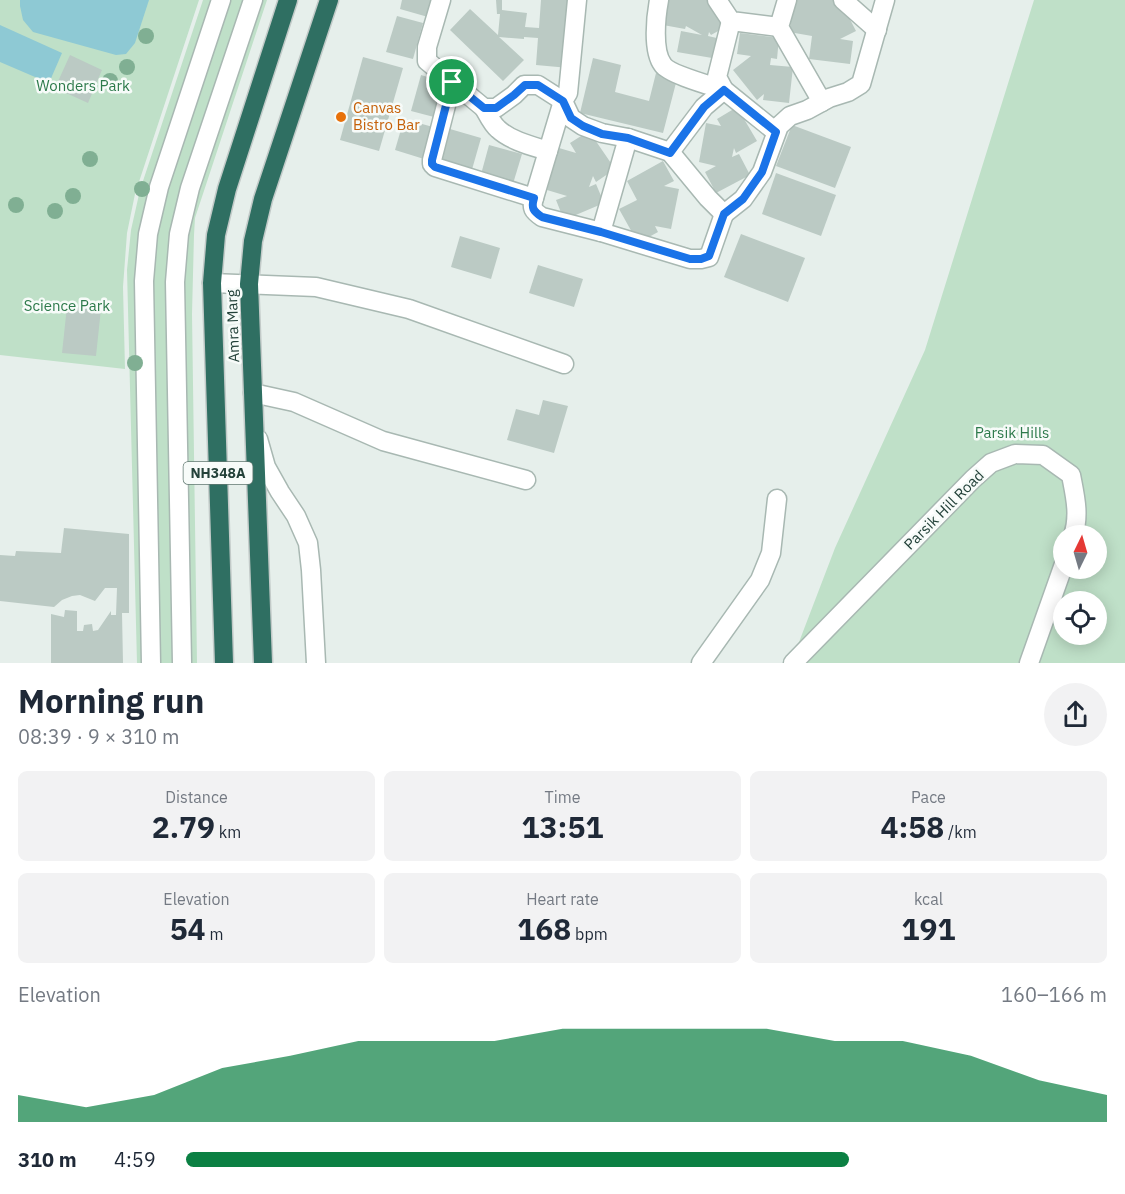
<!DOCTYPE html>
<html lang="en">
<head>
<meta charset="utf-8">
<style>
	body { margin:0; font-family:"IBM Plex Sans",sans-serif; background:#f2f2f3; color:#1f2937; height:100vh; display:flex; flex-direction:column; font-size:22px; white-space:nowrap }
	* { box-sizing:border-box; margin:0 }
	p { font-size:20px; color:#747a83 }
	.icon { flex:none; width:33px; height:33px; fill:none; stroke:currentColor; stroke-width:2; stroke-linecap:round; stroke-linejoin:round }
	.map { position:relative; height:663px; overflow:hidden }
	.panel { display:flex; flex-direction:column; background:#fff; flex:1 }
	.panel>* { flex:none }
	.needle { width:39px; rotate:5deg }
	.controls { position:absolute; left:1053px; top:525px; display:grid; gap:12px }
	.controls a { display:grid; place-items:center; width:54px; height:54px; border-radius:50%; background:#fff; box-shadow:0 3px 15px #0003; font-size:30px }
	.pin { position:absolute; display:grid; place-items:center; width:51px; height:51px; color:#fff; margin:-26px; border:3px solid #fff; border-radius:50%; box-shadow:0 2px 6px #0007 }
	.round { display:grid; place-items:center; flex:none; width:63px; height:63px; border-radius:32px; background:#f2f2f3 }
	.headline { display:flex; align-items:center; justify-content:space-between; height:102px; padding:0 18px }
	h1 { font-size:33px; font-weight:700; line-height:45px }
	.stats { display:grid; grid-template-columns:repeat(3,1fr); gap:9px; height:102px; padding:6px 18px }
	.stats div { display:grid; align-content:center; border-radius:9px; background:#f2f2f3; text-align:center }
	.stats b { font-size:30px; font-weight:700 }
	.stats small { font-size:16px; font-weight:400 }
	.stats p { font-size:16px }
	.chart { height:168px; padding:12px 18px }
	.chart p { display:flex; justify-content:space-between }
	.chart svg { width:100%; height:108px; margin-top:6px; fill:#0b8043; opacity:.7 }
	ul { padding:0 18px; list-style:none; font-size:20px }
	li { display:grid; grid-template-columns:96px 72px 1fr; align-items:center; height:45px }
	li i { height:15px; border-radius:8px; background:#0b8043 }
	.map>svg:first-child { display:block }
	.green { fill:#bfe0c8; fill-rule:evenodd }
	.water { fill:#8ec9d4 }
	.building { fill:#bbcac4 }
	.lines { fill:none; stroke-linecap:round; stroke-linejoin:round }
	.minor-casing { stroke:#a8b8b2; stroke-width:21 }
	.highway-casing { stroke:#c2cac8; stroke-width:21 }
	.minor { stroke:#fff; stroke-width:18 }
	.highway { stroke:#2f6f62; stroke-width:18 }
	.tree { fill:#80af93 }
	.route-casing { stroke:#fff; stroke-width:12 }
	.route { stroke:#1a73e8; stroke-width:8 }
	.food-dot { fill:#e8710a; stroke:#f7fbf9; stroke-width:2 }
	.labels { text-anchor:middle; stroke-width:5; stroke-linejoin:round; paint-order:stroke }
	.shield { fill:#f7fbf9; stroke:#637a73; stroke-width:1.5 }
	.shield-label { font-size:14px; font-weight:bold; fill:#24423a }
	.park-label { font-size:15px; fill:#2d7a4b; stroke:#f7fbf9 }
	.food-label { font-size:15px; fill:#c56008; stroke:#f7fbf9; text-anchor:start }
	.street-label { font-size:15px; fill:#24423a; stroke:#f7fbf9 }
</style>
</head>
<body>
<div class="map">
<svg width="1125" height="663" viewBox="0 0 1125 663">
	<rect width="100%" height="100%" fill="#e6efeb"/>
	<g class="green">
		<path d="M0,0H199L135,194L127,233L123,287L125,369L0,355Z"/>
		<path d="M203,0H267L195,218L194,235L192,314L197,663H137L127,270L131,230L140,190Z"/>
		<path d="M1034,0H1125V663H791L835,548L925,350ZM1064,536H1096V568H1064ZM1064,602H1096V634H1064Z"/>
	</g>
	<g class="water">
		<path d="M20,0H149L135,43L126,54L116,55L33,32L23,20L20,6Z"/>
		<path d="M0,25L62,53L49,83L0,62Z"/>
	</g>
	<g class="building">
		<path d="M402,0H433L428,17L400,9Z"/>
		<path d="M496,0H502V10L527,13L525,27L539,28L541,0H573L569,68L536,65L538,38L524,37V39L499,37L524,60L503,81L450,30L470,9L498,35L500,14H497Z"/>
		<path d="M667,0H709L727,26L711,35L709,32L708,36L721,39L718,59L677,52L681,31L702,35L686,26L685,29L663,25Z"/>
		<path d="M795,0H840L856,31L840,39L853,41L850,64L809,59L812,36L789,32Z"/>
		<path d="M397,16L423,23L413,59L386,52Z"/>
		<path d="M740,33L779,38L777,59L771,58L770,65L793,67L789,103L763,100L764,94L757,100L733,70L751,56L737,54Z"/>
		<path d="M70,55L102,70L88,103L55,88Z"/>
		<path d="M363,57L403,68L379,151L340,140Z"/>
		<path d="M593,58L621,65L615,92L649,101L656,73L677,79L663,133L580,113Z"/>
		<path d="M421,75L444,82L434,117L411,111Z"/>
		<path d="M737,107L757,141L736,153L734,148L732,157L739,154L750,175L716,193L705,172L716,166L699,162L706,123L721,126L717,119Z"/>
		<path d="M404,119L433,127L424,159L395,150Z"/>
		<path d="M792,125L851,147L835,188L776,166Z"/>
		<path d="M450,129L481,138L471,173L440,164Z"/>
		<path d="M589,131L615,169L596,182L593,176L589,187L596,184L604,203L564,220L556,200L567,196L547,190L559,148L576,153L570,143Z"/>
		<path d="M489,145L522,154L512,187L480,178Z"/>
		<path d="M663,161L674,181L664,186L679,189L671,229L655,226L658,232L638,243L619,209L637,200L627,181Z"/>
		<path d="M776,173L836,195L821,236L762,214Z"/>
		<path d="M741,234L805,258L788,302L724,277Z"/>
		<path d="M460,236L500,248L491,279L451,267Z"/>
		<path d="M538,265L583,279L574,307L529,293Z"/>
		<path d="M67,306L101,309L96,356L62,353Z"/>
		<path d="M543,400L568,406L554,453L507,440L516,409L539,415Z"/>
		<path d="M64,528L129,534V613H122L123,663H51V614L64,617L65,610L77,611V631H83L84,625L92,624L93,631L98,630L111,611V615H116L117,588H105L95,601L80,595L72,596L62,600L54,607L0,601V555L15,556L16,551L61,553Z"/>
	</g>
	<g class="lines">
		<defs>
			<g id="minor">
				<path d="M441,0L427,47V61L484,108H496L514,95L524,85H538L563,101L571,118L583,126L602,133L628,138L670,152L708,198L724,214L743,199L762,172L779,126L790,116L807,110L829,98L848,92L861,84L885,0"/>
				<path d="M577,0L568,93L563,101L534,198C531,208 533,211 542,217L601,232L690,259H701L709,257L724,214"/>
				<path d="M659,0C656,16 652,51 663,65C669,74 712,86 724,90"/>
				<path d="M717,0L731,21L779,27"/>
				<path d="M787,0L779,27L822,102"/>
				<path d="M843,0L877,30"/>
				<path d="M731,21L717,77L724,90L776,132"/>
				<path d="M452,82L432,160V164L435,167L534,198"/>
				<path d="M484,108C488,115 492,124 498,129C511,141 532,146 548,151"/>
				<path d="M670,152L704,107L724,90"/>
				<path d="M601,232L628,138"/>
				<path d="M212,283L316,287L409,309L564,364"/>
				<path d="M253,393L294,402L383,441L526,480"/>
				<path d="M258,439L266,467L280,492L296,516L308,543L311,570L316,663"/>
				<path d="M151,663L144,281L148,234L159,187L221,0"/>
				<path d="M182,663L175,282L179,234L190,188L253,0"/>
				<path d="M701,663L760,580L771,553L777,499"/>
				<path d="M793,663L973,479L991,463L1015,454L1043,455L1071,475C1075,496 1080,515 1073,536"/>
				<path d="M1029,663L1064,564"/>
			</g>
			<g id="highway">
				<path d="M224,663L212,283L216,235L227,189L288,0"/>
				<path d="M263,663L249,284L253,241L263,199L329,0"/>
			</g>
		</defs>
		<use href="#minor" class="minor-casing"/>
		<use href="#highway" class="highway-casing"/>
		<use href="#minor" class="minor"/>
		<use href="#highway" class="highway"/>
	</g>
	<g class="tree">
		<circle cx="146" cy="36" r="8"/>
		<circle cx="127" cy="67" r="8"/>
		<circle cx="110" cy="81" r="8"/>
		<circle cx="90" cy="159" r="8"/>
		<circle cx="142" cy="189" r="8"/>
		<circle cx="73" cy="196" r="8"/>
		<circle cx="16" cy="205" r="8"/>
		<circle cx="55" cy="211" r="8"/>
		<circle cx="135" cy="363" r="8"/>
	</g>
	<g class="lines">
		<defs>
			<path id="route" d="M452,82L484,108H496L514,95L525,85H538L563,101L571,118L583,126L602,134L628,138L670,153L704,107L724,90L776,132L762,172L743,199L724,214L709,256L701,259H690L601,232L542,217C533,211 531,208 534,198L435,167L432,164V160Z"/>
		</defs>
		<use href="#route" class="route-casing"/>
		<use href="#route" class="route"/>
	</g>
	<circle class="food-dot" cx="341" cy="117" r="6"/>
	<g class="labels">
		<rect class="shield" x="183.5" y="462" width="69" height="22" rx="4.5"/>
		<g class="shield-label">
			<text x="218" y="478">NH348A</text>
		</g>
		<g class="park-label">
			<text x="83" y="91">Wonders Park</text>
			<text x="67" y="311">Science Park</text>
			<text x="1012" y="438">Parsik Hills</text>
		</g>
		<g class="food-label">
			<text x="353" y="113">Canvas<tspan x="353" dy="17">Bistro Bar</tspan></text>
		</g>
		<g class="street-label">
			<text transform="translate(233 326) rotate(-92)" y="5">Amra Marg</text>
			<text transform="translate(944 510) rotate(-45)" y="5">Parsik Hill Road</text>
		</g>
	</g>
</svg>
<div class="controls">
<a><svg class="needle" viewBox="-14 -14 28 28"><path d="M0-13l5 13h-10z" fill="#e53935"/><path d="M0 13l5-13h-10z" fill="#747a83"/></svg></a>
<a><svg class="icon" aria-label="locate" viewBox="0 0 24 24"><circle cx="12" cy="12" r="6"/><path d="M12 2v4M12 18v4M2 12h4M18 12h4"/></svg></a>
</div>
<div class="pin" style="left:452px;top:82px;background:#1e9e55"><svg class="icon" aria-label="arrive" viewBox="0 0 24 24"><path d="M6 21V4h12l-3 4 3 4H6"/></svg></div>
</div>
<section class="panel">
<div class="headline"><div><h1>Morning run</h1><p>08:39 · 9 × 310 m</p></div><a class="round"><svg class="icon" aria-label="share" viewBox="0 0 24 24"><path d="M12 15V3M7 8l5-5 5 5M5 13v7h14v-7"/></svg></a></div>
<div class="stats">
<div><p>Distance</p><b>2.79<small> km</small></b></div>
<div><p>Time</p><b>13:51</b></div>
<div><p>Pace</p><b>4:58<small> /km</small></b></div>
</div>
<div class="stats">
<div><p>Elevation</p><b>54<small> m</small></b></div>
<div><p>Heart rate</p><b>168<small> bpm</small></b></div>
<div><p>kcal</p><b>191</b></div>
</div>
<div class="chart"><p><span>Elevation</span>160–166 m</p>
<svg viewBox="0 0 160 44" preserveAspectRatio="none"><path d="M0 44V33L10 38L20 33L30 22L40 17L50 11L60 11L70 11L80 6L90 6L100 6L110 6L120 11L130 11L140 17L150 27L160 33V44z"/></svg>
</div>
<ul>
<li><b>310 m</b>4:59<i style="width:72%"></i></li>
</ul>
</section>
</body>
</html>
